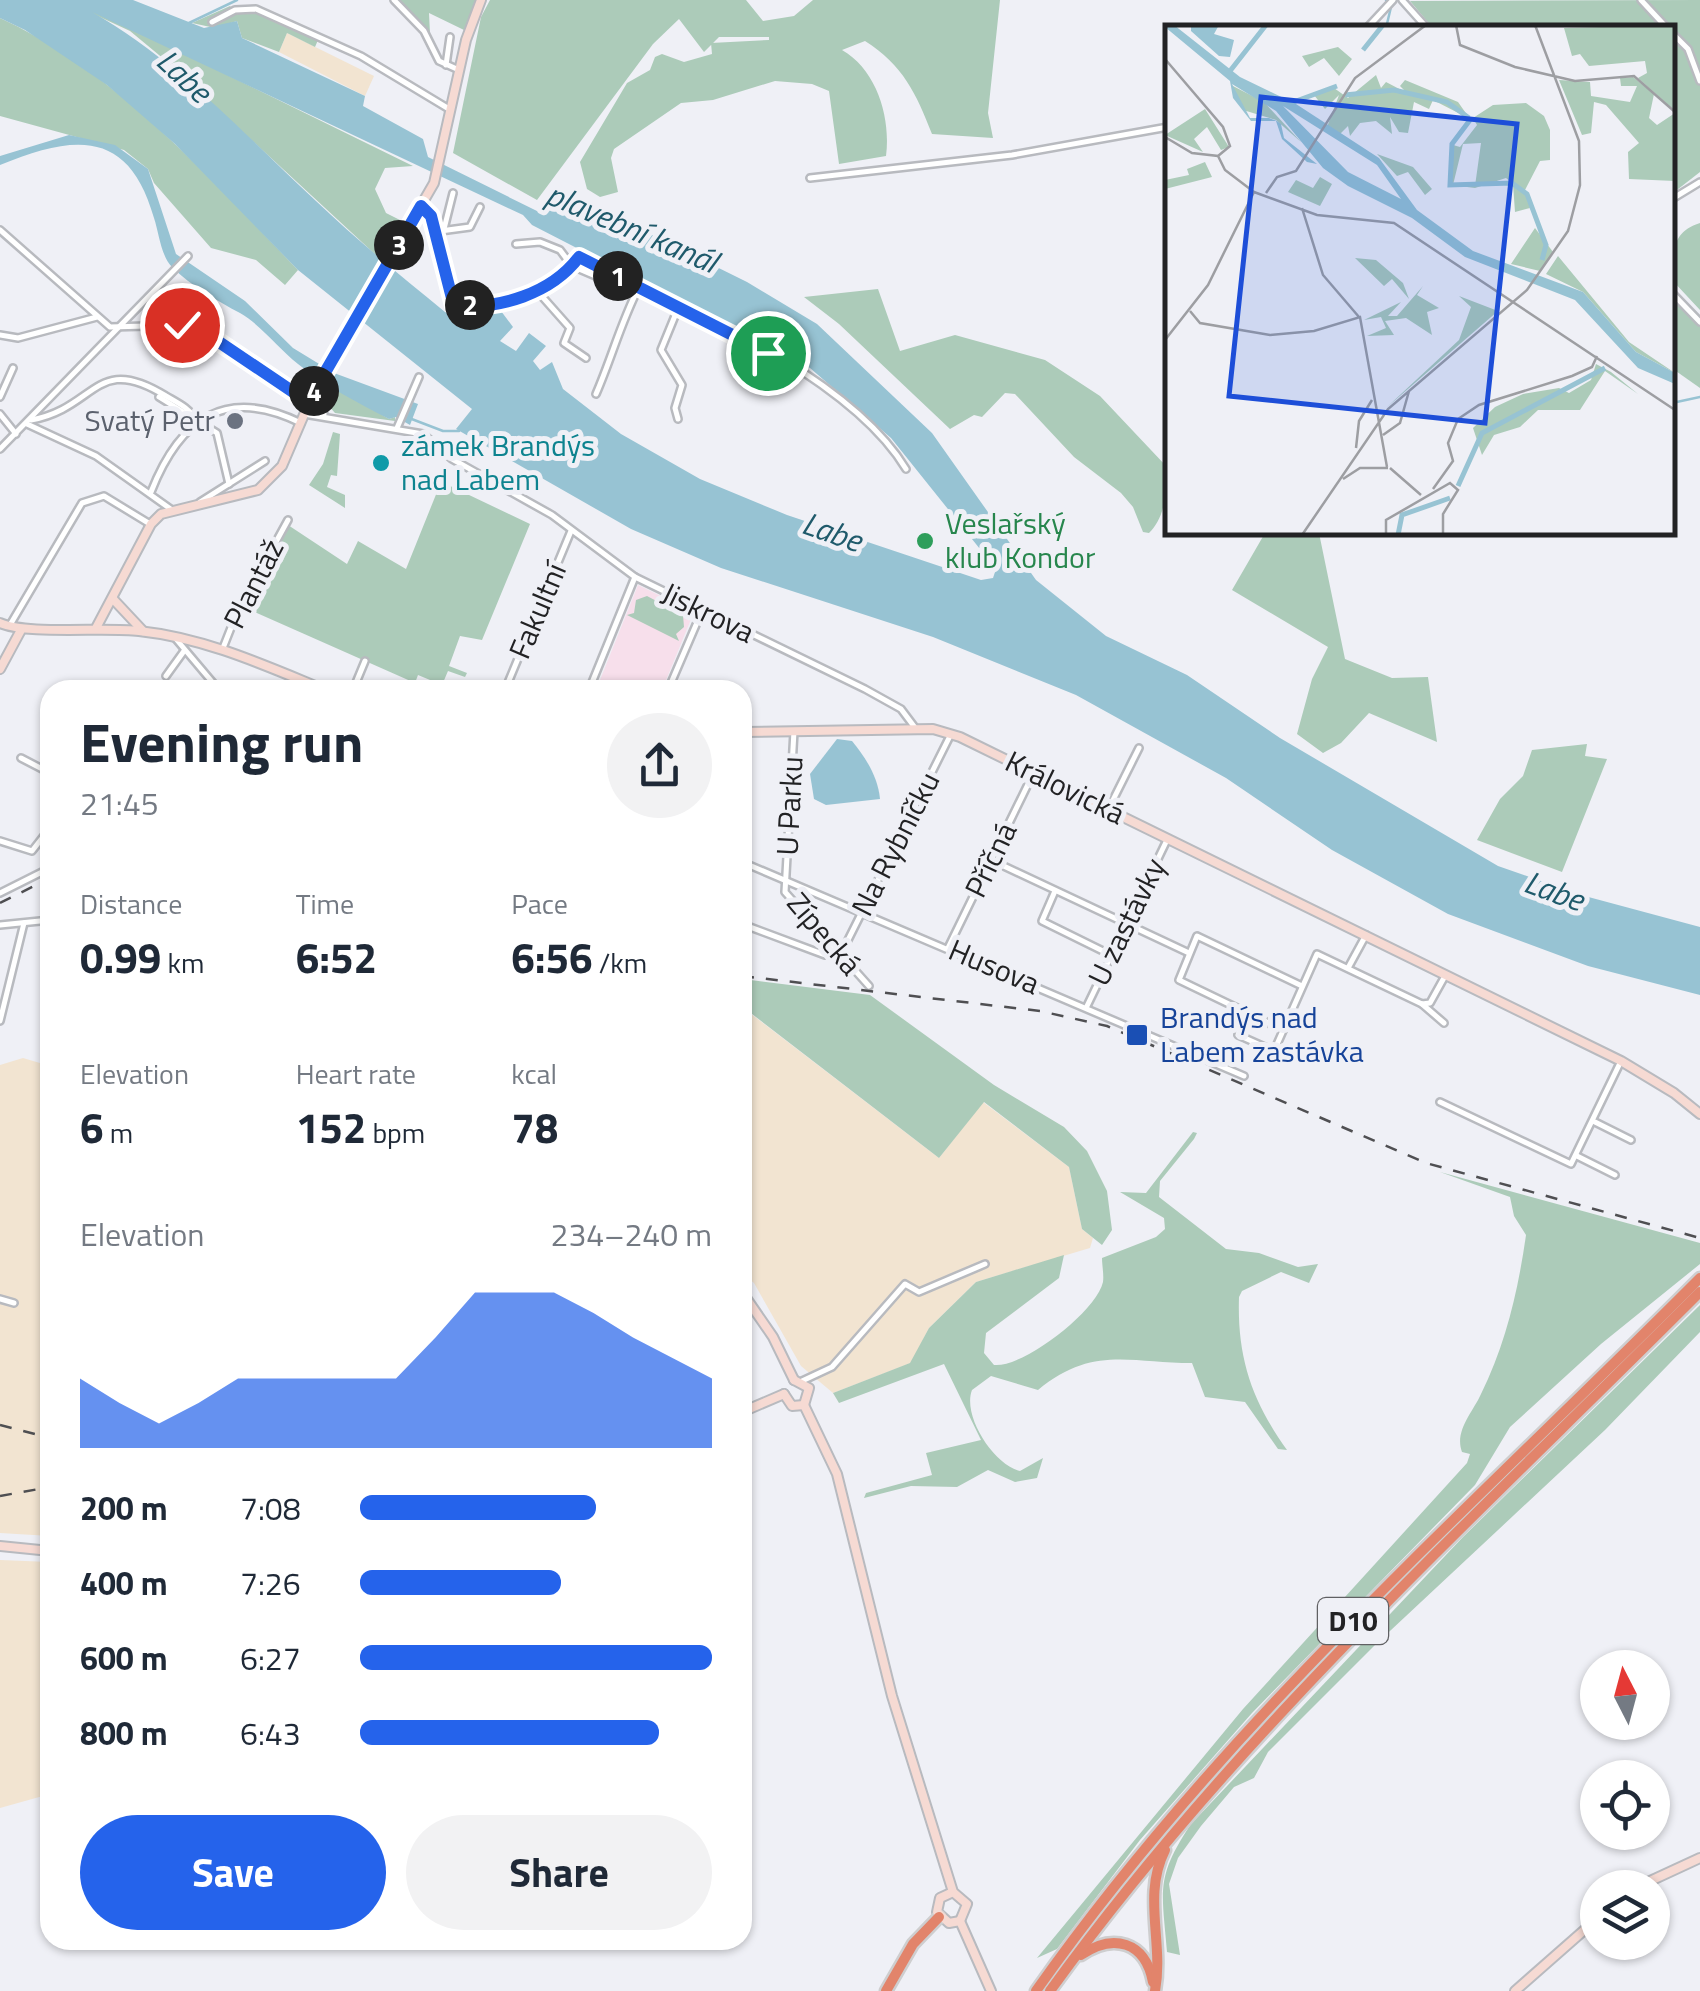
<!DOCTYPE html>
<html lang="en">
<head>
<meta charset="utf-8">
<style>
	body { margin:0; font-family:"Titillium Web",sans-serif; background:#f2f2f3; color:#1f2937; height:100vh; display:flex; flex-direction:column; font-size:38px; white-space:nowrap }
	* { box-sizing:border-box; margin:0 }
	p { font-size:32px; color:#747a83 }
	.icon { flex:none; width:55px; height:55px; fill:none; stroke:currentColor; stroke-width:2; stroke-linecap:round; stroke-linejoin:round }
	.map { position:relative; flex:1; overflow:hidden }
	.drawer { position:absolute; left:40px; top:680px; width:712px; height:1270px; display:flex; flex-direction:column; background:#fff; border-radius:30px; box-shadow:0 2px 8px #0004 }
	.drawer>* { flex:none }
	.needle { width:65px; rotate:354deg }
	.tools { position:absolute; left:1580px; top:1650px; display:grid; gap:20px }
	.tools a { display:grid; place-items:center; width:90px; height:90px; border-radius:50%; background:#fff; box-shadow:0 2px 8px #0004; font-size:50px }
	.pin { position:absolute; display:grid; place-items:center; width:85px; height:85px; color:#fff; margin:-42px; border:5px solid #fff; border-radius:50%; box-shadow:0 2px 10px #0007 }
	.km { position:absolute; width:50px; height:50px; margin:-25px; border-radius:50%; background:#222; color:#fff; font-size:28px; line-height:50px; text-align:center }
	.round { display:grid; place-items:center; flex:none; width:105px; height:105px; border-radius:52px; background:#f2f2f3 }
	.head { display:flex; align-items:center; justify-content:space-between; height:170px; padding:0 40px }
	h1 { font-size:55px; font-weight:700; line-height:75px }
	.stats { display:grid; grid-template-columns:repeat(3,1fr); gap:15px; height:170px; padding:10px 40px }
	.stats div { display:grid; align-content:center }
	.stats b { font-size:42px; font-weight:700 }
	.stats small { font-size:28px; font-weight:400 }
	.stats p { font-size:28px }
	.chart { height:280px; padding:20px 40px }
	.chart p { display:flex; justify-content:space-between }
	.chart svg { width:100%; height:180px; margin-top:10px; fill:#2563eb; opacity:.7 }
	.action { display:flex; gap:20px; margin-top:auto; padding:20px 40px }
	.action a { flex:1; height:115px; border-radius:60px; background:#2563eb; color:#fff; font-size:40px; font-weight:700; line-height:115px; text-align:center }
	.action a+a { background:#f2f2f3; color:#1f2937 }
	ul { padding:0 40px; list-style:none; font-size:32px }
	li { display:grid; grid-template-columns:160px 120px 1fr; align-items:center; height:75px }
	li i { height:25px; border-radius:12px; background:#2563eb }
	.map>svg:first-child { display:block }
	.industrial { fill:#f2e4d1 }
	.education { fill:#f7dfeb }
	.green { fill:#accbb9 }
	.water { fill:#97c3d3; fill-rule:evenodd }
	.lines { fill:none; stroke-linecap:round; stroke-linejoin:round }
	.stream { stroke:#97c3d3; stroke-width:2.5 }
	.street-casing { stroke:#b8babf; stroke-width:10 }
	.secondary-casing { stroke:#b8babf; stroke-width:12 }
	.highway-casing { stroke:#cececf; stroke-width:15 }
	.street { stroke:#fff; stroke-width:5 }
	.secondary { stroke:#f6dad3; stroke-width:8 }
	.highway { stroke:#e2846b; stroke-width:10 }
	.rail { stroke:#4f4f52; stroke-width:2.5; stroke-dasharray:12 12; stroke-linecap:butt }
	.route-casing { stroke:#fff; stroke-width:20 }
	.route { stroke:#2563eb; stroke-width:12 }
	.worship-dot { fill:#6b7280; stroke:#eff0f6; stroke-width:4 }
	.culture-dot { fill:#0f9aa8; stroke:#eff0f6; stroke-width:4 }
	.leisure-dot { fill:#2e9e5b; stroke:#eff0f6; stroke-width:4 }
	.transit-dot { fill:#1a4fb4; stroke:#eff0f6; stroke-width:4 }
	.labels { text-anchor:middle; stroke-width:10; stroke-linejoin:round; paint-order:stroke }
	.shield { fill:#eff0f6; stroke:#606063; stroke-width:2.5 }
	.shield-label { font-size:28px; font-weight:bold; fill:#222224 }
	.worship-label { font-size:30px; fill:#5b616d; stroke:#eff0f6; text-anchor:end }
	.culture-label { font-size:30px; fill:#0d838f; stroke:#eff0f6; text-anchor:start }
	.leisure-label { font-size:30px; fill:#27864d; stroke:#eff0f6; text-anchor:start }
	.street-label { font-size:30px; fill:#222224; stroke:#eff0f6 }
	.transit-label { font-size:30px; fill:#164399; stroke:#eff0f6; text-anchor:start }
	.water-label { font-size:32px; font-style:italic; fill:#1f5a6b; stroke:#eff0f6 }
	.inset-river { fill:none; stroke:#97c3d3; stroke-width:5 }
	.inset-road { fill:none; stroke:#9d9ea2; stroke-width:2.5 }
	.view { fill:#1d4ed8; fill-opacity:0.15; stroke:#1d4ed8; stroke-width:5 }
	.inset-edge { fill:none; stroke:#222224; stroke-width:5 }
</style>
</head>
<body>
<div class="map">
<svg width="1700" height="1991" viewBox="0 0 1700 1991">
	<rect width="100%" height="100%" fill="#eff0f6"/>
	<g class="industrial">
		<path d="M287,33L374,76L365,96L279,52Z"/>
		<path d="M742,1007L939,1158L983,1102L1069,1167L1082,1229L1093,1238L1090,1248L976,1282L929,1328L911,1363L833,1393L801,1366L754,1283L743,1274Z"/>
		<path d="M23,1058L50,1066V1536L0,1533V1065Z"/>
		<path d="M0,1560L50,1562V1794L0,1808Z"/>
	</g>
	<path class="education" d="M638,585L694,612L662,690H596Z"/>
	<g class="green">
		<path d="M396,0H476L464,30L429,13L430,34Z"/>
		<path d="M490,0H746L763,21L794,16L813,0H1000L988,113L993,138L932,134C916,93 903,65 865,41L842,50C877,70 891,118 886,156L839,164L829,91L812,84L775,81L713,100L681,103L614,149L611,158L618,192L600,197L587,189L580,162L627,83L650,70L655,57L662,54L684,62L712,54L711,43L769,40V37H719L704,52L679,19L653,44L537,200L453,153L481,17Z"/>
		<path d="M1700,0V172L1673,193L1672,28L1432,27L1410,1Z"/>
		<path d="M74,5L109,17L413,166L385,168L375,189L386,213L400,220L378,257L165,60L130,31Z"/>
		<path d="M230,6L235,12H255L318,40L315,47L287,33L279,52L242,38L237,21L215,28L192,23Z"/>
		<path d="M0,18C119,73 209,178 298,270L285,285L256,260L211,248L154,183L148,169L124,150L0,116Z"/>
		<path d="M1700,223V310L1673,281C1672,254 1671,232 1700,223Z"/>
		<path d="M878,289L900,351L955,335L1045,360L1100,396L1167,467C1168,489 1165,518 1149,533L1143,532L1133,507L1121,493L1074,457L1015,394L1005,393L982,417L974,415L950,429L839,324L804,297Z"/>
		<path d="M1672,292L1700,320V388L1673,369Z"/>
		<path d="M327,382L389,419L395,417V421L335,413L321,397Z"/>
		<path d="M333,432L340,434L337,476L331,475L327,487L345,495V508L309,485L323,464Z"/>
		<path d="M446,484L530,524L482,640L460,636L449,666L467,673L465,677L448,671L442,685L418,675L415,683L424,687L243,607L288,525L347,564L358,541L406,569L437,492Z"/>
		<path d="M1265,533H1319L1345,659L1392,678L1428,677L1437,742L1369,713L1341,743L1323,753L1297,734L1312,679L1328,647L1232,590Z"/>
		<path d="M647,596L683,615L684,627L676,634L679,641L627,615L634,613L636,600Z"/>
		<path d="M1587,744L1585,756L1607,759L1562,872L1477,840L1500,799L1523,776L1532,750Z"/>
		<path d="M743,979L870,995L994,1085L1064,1127L1087,1151L1107,1191L1112,1230L1102,1245L1082,1229L1069,1167L984,1102L939,1158L743,1007Z"/>
		<path d="M1193,1132L1197,1133L1194,1139L1160,1181L1159,1197L1226,1249L1259,1253L1298,1267L1318,1264L1309,1283L1281,1272L1242,1291L1239,1297C1237,1358 1252,1401 1287,1450L1278,1449L1245,1402L1205,1397L1192,1363C1130,1363 1092,1345 1038,1390L991,1376L972,1390C962,1416 994,1465 1020,1471L1043,1458L1037,1478L1015,1482L988,1470L957,1487L911,1486L864,1498L866,1493L932,1475L926,1453L981,1440L944,1364L839,1403L833,1393L910,1363L929,1328L976,1282L1064,1255L1059,1278L986,1333L984,1353L994,1365C1023,1368 1096,1312 1103,1282C1104,1275 1102,1265 1102,1258L1156,1237L1165,1229L1164,1218L1120,1192L1146,1193Z"/>
		<path d="M1440,1172L1700,1243V1264L1601,1344L1510,1427L1475,1485L1252,1713L1140,1840L1057,1949L1037,1958L1243,1709L1467,1463L1470,1454L1462,1452C1454,1431 1473,1412 1481,1394C1506,1343 1518,1291 1526,1235L1514,1216L1510,1197Z"/>
		<path d="M1700,1305V1332L1605,1430L1375,1645L1268,1752L1254,1778L1234,1787L1201,1826L1178,1858L1169,1884L1180,1955L1167,1952C1162,1890 1155,1878 1191,1824L1463,1537Z"/>
	</g>
	<g class="water">
		<path d="M0,0H133L204,28L237,21L242,38L365,96L363,106L423,139L428,157L537,211L546,199L565,192L747,282L817,324L932,433L1036,580L1106,636L1187,675L1280,738L1498,866L1581,895L1700,927V995L1588,966L1448,914L1332,850L1226,778L1076,695L933,637L721,568L631,529L456,429L472,409L298,270L175,144L107,85L25,30L0,18ZM92,12L523,215L532,225L810,368L891,438L996,569L993,578L981,580L787,515L700,479L621,434L563,389L552,362L540,370L533,361L546,346L529,333L516,351L500,341L513,327L501,311L462,318L445,312C401,276 357,240 316,201C243,133 178,61 92,12Z"/>
		<path d="M69,135L115,145L148,169L176,254L245,301L293,348L334,373L418,404L410,425L396,417L389,419C358,403 325,386 298,364C279,349 261,325 240,313C219,302 191,286 172,267C161,256 159,233 154,218C129,129 75,134 0,165V156Z"/>
		<path d="M837,739L852,741C866,758 878,777 880,799L826,805L814,799L810,774Z"/>
	</g>
	<g class="lines">
		<g class="stream">
			<path d="M1386,0L1387,2"/>
			<path d="M189,23L237,0"/>
			<path d="M1386,28L1391,7"/>
			<path d="M1672,403L1700,397"/>
			<path d="M409,418L443,431H459"/>
		</g>
		<defs>
			<g id="street">
				<path d="M394,0L424,31L439,61L459,70"/>
				<path d="M1402,0L1427,28"/>
				<path d="M1641,0L1667,28"/>
				<path d="M212,22L235,10L256,9L361,56L449,109"/>
				<path d="M1367,28L1393,0"/>
				<path d="M1672,33L1688,49L1700,81"/>
				<path d="M446,65L450,37"/>
				<path d="M810,178L1012,155L1168,127"/>
				<path d="M1672,199L1700,182"/>
				<path d="M421,207L431,217L454,306C500,308 550,295 579,257C678,304 848,373 906,469"/>
				<path d="M444,229L453,193"/>
				<path d="M0,230L110,327L183,325L215,340L324,414"/>
				<path d="M433,232L470,227L480,207"/>
				<path d="M516,244L540,242L560,250L572,266L614,284"/>
				<path d="M539,293L570,328L564,343L586,358"/>
				<path d="M1672,293L1700,322"/>
				<path d="M0,335L18,338L97,317"/>
				<path d="M596,394C612,357 621,322 639,287"/>
				<path d="M0,397L13,368"/>
				<path d="M159,397L217,433L229,484"/>
				<path d="M0,414L16,434"/>
				<path d="M304,414L423,434L452,459L552,515L635,577L865,689L901,709L916,729"/>
				<path d="M678,419L675,408L682,385L661,350L679,306"/>
				<path d="M31,420C97,408 95,352 166,396C178,403 189,408 197,420"/>
				<path d="M27,424L96,456L172,510"/>
				<path d="M397,428L419,377"/>
				<path d="M0,449L188,256"/>
				<path d="M151,492C180,418 226,386 301,423"/>
				<path d="M200,502L265,461"/>
				<path d="M10,625L82,503L104,496L150,524"/>
				<path d="M176,639L219,690"/>
				<path d="M223,648L236,615L288,520"/>
				<path d="M166,676L184,651"/>
				<path d="M353,690L365,661"/>
				<path d="M505,690L571,531"/>
				<path d="M589,690L635,577"/>
				<path d="M668,690L702,611"/>
				<path d="M794,731L785,892L869,986"/>
				<path d="M21,758L50,773"/>
				<path d="M1109,808L1139,748"/>
				<path d="M0,841L32,851L50,828"/>
				<path d="M991,860L1189,953"/>
				<path d="M742,862L1244,1076"/>
				<path d="M1055,891L1042,921L1111,955"/>
				<path d="M0,893L50,868"/>
				<path d="M742,924L825,955L841,954L951,734"/>
				<path d="M0,925L50,920"/>
				<path d="M948,948L1034,772"/>
				<path d="M1348,968L1366,935"/>
				<path d="M1422,1004L1444,1023"/>
				<path d="M1087,1006L1167,840"/>
				<path d="M1247,1013L1238,1035L1274,1051L1317,954L1422,1004L1430,1003L1445,976"/>
				<path d="M0,1021L24,923"/>
				<path d="M1283,1030L1179,980L1197,936L1302,986"/>
				<path d="M1440,1102L1571,1164L1621,1061"/>
				<path d="M1595,1122L1631,1140"/>
				<path d="M1577,1156L1615,1175"/>
				<path d="M0,1299L14,1303"/>
				<path d="M802,1381L832,1367L905,1284L919,1292L985,1264"/>
			</g>
			<g id="secondary">
				<path d="M113,599L143,631"/>
				<path d="M0,623C25,635 105,627 139,631C205,638 264,665 325,690"/>
				<path d="M96,628L151,524L161,514L258,490L282,466L315,389L434,183L466,40L481,0"/>
				<path d="M0,669L21,630"/>
				<path d="M742,732L933,729L960,737L1621,1061L1674,1093L1700,1114"/>
				<path d="M742,1292L773,1337L794,1380"/>
				<path d="M794,1380L809,1388L804,1405"/>
				<path d="M784,1394L792,1406L804,1405"/>
				<path d="M804,1405L837,1474L892,1696L953,1892L967,1904L960,1921"/>
				<path d="M742,1412L784,1394"/>
				<path d="M0,1546L50,1551"/>
				<path d="M1635,1888L1700,1858"/>
				<path d="M953,1892L940,1898L937,1912L949,1923L960,1921"/>
				<path d="M960,1921L991,1991"/>
				<path d="M1515,1991L1598,1918"/>
			</g>
			<g id="highway">
				<path d="M1081,1955C1113,1933 1145,1941 1153,1982"/>
				<path d="M886,1991L913,1944L939,1917"/>
				<path d="M1036,1991C1224,1724 1471,1508 1700,1278"/>
				<path d="M1050,1991C1237,1732 1475,1518 1700,1292"/>
				<path d="M1155,1991C1164,1942 1142,1896 1165,1850"/>
			</g>
		</defs>
		<use href="#street" class="street-casing"/>
		<use href="#secondary" class="secondary-casing"/>
		<use href="#highway" class="highway-casing"/>
		<use href="#street" class="street"/>
		<use href="#secondary" class="secondary"/>
		<use href="#highway" class="highway"/>
		<g class="rail">
			<path d="M0,903L50,878"/>
			<path d="M742,976L1040,1011L1107,1026L1426,1163L1700,1238"/>
			<path d="M0,1425L50,1438"/>
			<path d="M0,1496L50,1487"/>
		</g>
	</g>
	<g class="lines">
		<defs>
			<path id="route" d="M182,325L216,340L308,402L421,206L431,216L454,306C500,309 551,294 579,257L768,353"/>
		</defs>
		<use href="#route" class="route-casing"/>
		<use href="#route" class="route"/>
	</g>
	<circle class="worship-dot" cx="235" cy="421" r="10"/>
	<circle class="culture-dot" cx="381" cy="463" r="10"/>
	<circle class="leisure-dot" cx="925" cy="541" r="10"/>
	<rect class="transit-dot" x="1125" y="1023" width="24" height="24" rx="5"/>
	<g class="labels">
		<rect class="shield" x="1318" y="1598" width="70" height="46" rx="8"/>
		<g class="shield-label">
			<text x="1353" y="1631">D10</text>
		</g>
		<g class="worship-label">
			<text x="215" y="431">Svatý Petr</text>
		</g>
		<g class="culture-label">
			<text x="401" y="456">zámek Brandýs<tspan x="401" dy="34">nad Labem</tspan></text>
		</g>
		<g class="leisure-label">
			<text x="945" y="534">Veslařský<tspan x="945" dy="34">klub Kondor</tspan></text>
		</g>
		<g class="street-label">
			<text transform="translate(254 584) rotate(-63)" y="10">Plantáž</text>
			<text transform="translate(538 611) rotate(-67)" y="10">Fakultní</text>
			<text transform="translate(708 613) rotate(26)" y="10">Jiskrova</text>
			<text transform="translate(1065 788) rotate(26)" y="10">Královická</text>
			<text transform="translate(790 806) rotate(-87)" y="10">U Parku</text>
			<text transform="translate(896 844) rotate(-63)" y="10">Na Rybníčku</text>
			<text transform="translate(991 860) rotate(-64)" y="10">Příčná</text>
			<text transform="translate(1127 922) rotate(-64)" y="10">U zastávky</text>
			<text transform="translate(824 934) rotate(50)" y="10">Zípecká</text>
			<text transform="translate(994 967) rotate(23)" y="10">Husova</text>
		</g>
		<g class="transit-label">
			<text x="1160" y="1028">Brandýs nad<tspan x="1160" dy="34">Labem zastávka</tspan></text>
		</g>
		<g class="water-label">
			<text transform="translate(184 76) rotate(43)" y="11">Labe</text>
			<text transform="translate(632 228) rotate(23)" y="11">plavební kanál</text>
			<text transform="translate(832 532) rotate(19)" y="11">Labe</text>
			<text transform="translate(1554 891) rotate(20)" y="11">Labe</text>
		</g>
	</g>
	<g transform="translate(1165 25)">
		<rect width="510" height="510" fill="#eff0f6"/>
		<path d="M510,0V86L473,53L482,48L480,36L424,41L415,29L407,31L399,3ZM173,22L187,34L174,51L159,33L144,42L137,31ZM211,50L216,63L221,57L242,68L235,61L240,55L293,77L305,94L268,75L264,84L249,77L243,108L234,107L225,92L227,109L211,96L195,98L185,111L183,101L174,110L162,102L174,70L160,84L149,70L169,63L183,73ZM468,52L489,69L484,93L492,100L510,88V156L464,154L463,127L474,118L441,80L429,77L426,108L417,110L394,55L425,57L426,71L465,77L472,61H456L455,53ZM66,60L99,77L136,117L111,95L78,85ZM361,78L379,91L385,105V135L375,136L360,165L365,183L350,187L348,159L341,153L310,163L286,160L288,120L295,122L312,100L308,93L328,80ZM316,118L310,161L288,160L298,119ZM40,84L64,122L56,125L42,102L29,114L38,127L0,110ZM212,129L248,142L267,164L260,170L243,147L232,151ZM40,137L47,152L0,164V155L24,150L22,144ZM155,152L167,159L155,181L123,167L131,155L148,163ZM370,203L388,227L375,246L346,239ZM393,231L464,317L510,348L471,327L418,267L381,249ZM190,233L211,235L238,258L244,274L227,254L219,261ZM258,261L252,270L274,283L262,287L267,310L241,293L220,296L229,310L202,311L221,303L216,292L199,295L236,277L223,291H232ZM294,271L333,286L221,383L294,315L306,282ZM431,339L446,347L473,369L440,346L415,385H373L355,402L329,410L317,430L308,403L330,382L358,369L394,363L404,368L426,355Z" fill="#accbb9" fill-rule="evenodd"/>
		<path d="M9,0L75,52L131,79L214,133L252,185L308,226L418,267L471,327L510,348V359L473,343L410,275L300,232L247,193L183,161L158,143L111,86L67,59L85,93H104L112,96L116,99L119,113L152,139L142,137L117,114L111,96H86L68,73L65,56L0,2ZM118,81L212,140L236,174L183,147ZM54,0L49,9L69,15L65,32L54,31L26,6V0Z" fill="#97c3d3" fill-rule="evenodd"/>
		<path class="inset-river" d="M198,25L218,0M65,46L101,0M180,70L229,65L282,77L304,93M123,79L172,61M305,95L287,119L285,160L347,158L362,169L381,220L377,235M293,461L317,408L440,343M233,510L237,490L285,473"/>
		<path class="inset-road" d="M291,0L295,20L350,42L410,56L469,51L510,87M0,34L58,102L65,121L53,131M0,112L27,128L53,131L60,145L89,167M89,167L152,190L229,198L510,385M101,168L112,152L131,146L190,53L261,0M137,183L158,250L194,292M25,286L35,298L105,310L149,306L195,292L222,442M0,315L43,260L89,167M218,410L235,398L244,366M191,423L194,396L207,375M225,443L256,470M178,454L195,443H223M268,464L288,436L283,418L293,394L314,380L407,351L427,342L432,331M137,510L223,384L362,265L403,206L415,160L414,116L370,0M221,510V495L285,458L293,465L278,489V510"/>
		<path class="view" d="M96,72L352,99L320,398L64,371Z"/>
		<rect width="510" height="510" class="inset-edge"/>
	</g>
</svg>
<div class="tools">
<a><svg class="needle" viewBox="-14 -14 28 28"><path d="M0-13l5 13h-10z" fill="#e53935"/><path d="M0 13l5-13h-10z" fill="#747a83"/></svg></a>
<a><svg class="icon" aria-label="locate" viewBox="0 0 24 24"><circle cx="12" cy="12" r="6"/><path d="M12 2v4M12 18v4M2 12h4M18 12h4"/></svg></a>
<a><svg class="icon" aria-label="layers" viewBox="0 0 24 24"><path d="M12 4l9 5-9 5-9-5zM3 14l9 5 9-5"/></svg></a>
</div>
<div class="pin" style="left:768px;top:353px;background:#1e9e55"><svg class="icon" aria-label="arrive" viewBox="0 0 24 24"><path d="M6 21V4h12l-3 4 3 4H6"/></svg></div>
<div class="pin" style="left:182px;top:325px;background:#d93025"><svg class="icon" aria-label="check" viewBox="0 0 24 24"><path d="M5 12l5 5 9-10"/></svg></div>
<b class="km" style="left:618px;top:276px">1</b>
<b class="km" style="left:470px;top:305px">2</b>
<b class="km" style="left:399px;top:245px">3</b>
<b class="km" style="left:314px;top:391px">4</b>
<section class="drawer">
<div class="head"><div><h1>Evening run</h1><p>21:45</p></div><a class="round"><svg class="icon" aria-label="share" viewBox="0 0 24 24"><path d="M12 15V3M7 8l5-5 5 5M5 13v7h14v-7"/></svg></a></div>
<div class="stats">
<div><p>Distance</p><b>0.99<small> km</small></b></div>
<div><p>Time</p><b>6:52</b></div>
<div><p>Pace</p><b>6:56<small> /km</small></b></div>
</div>
<div class="stats">
<div><p>Elevation</p><b>6<small> m</small></b></div>
<div><p>Heart rate</p><b>152<small> bpm</small></b></div>
<div><p>kcal</p><b>78</b></div>
</div>
<div class="chart"><p><span>Elevation</span>234–240 m</p>
<svg viewBox="0 0 160 44" preserveAspectRatio="none"><path d="M0 44V27L10 33L20 38L30 33L40 27L50 27L60 27L70 27L80 27L90 17L100 6L110 6L120 6L130 11L140 17L150 22L160 27V44z"/></svg>
</div>
<ul>
<li><b>200 m</b>7:08<i style="width:67%"></i></li>
<li><b>400 m</b>7:26<i style="width:57%"></i></li>
<li><b>600 m</b>6:27<i style="width:100%"></i></li>
<li><b>800 m</b>6:43<i style="width:85%"></i></li>
</ul>
<div class="action"><a>Save</a><a>Share</a></div>
</section>
</div>
</body>
</html>
